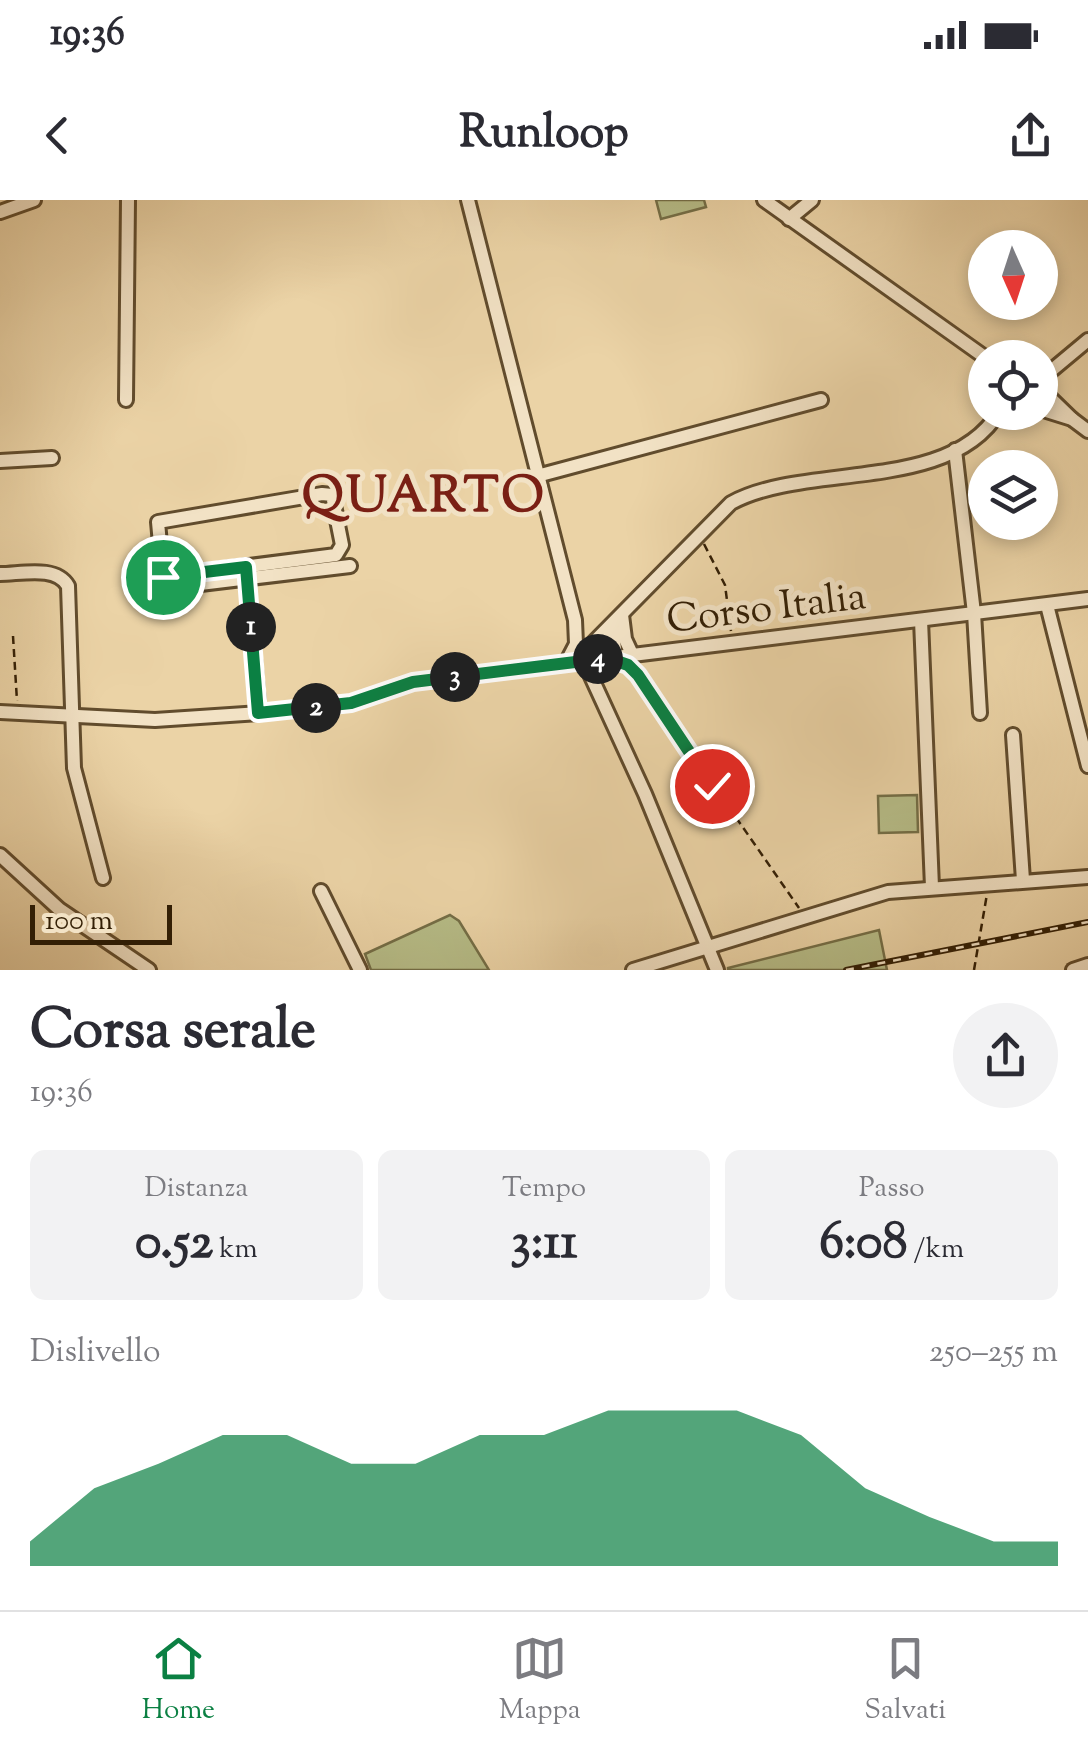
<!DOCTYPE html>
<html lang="it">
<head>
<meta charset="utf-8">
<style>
	body { margin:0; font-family:"Sorts Mill Goudy",serif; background:#f2f2f3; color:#2b2b33; height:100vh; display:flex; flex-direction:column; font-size:38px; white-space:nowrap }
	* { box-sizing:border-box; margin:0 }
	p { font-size:32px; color:#7c7c81 }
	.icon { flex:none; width:55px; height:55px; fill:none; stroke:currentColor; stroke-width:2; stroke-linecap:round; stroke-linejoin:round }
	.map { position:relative; height:770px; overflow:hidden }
	.panel { display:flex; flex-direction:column; background:#fff; flex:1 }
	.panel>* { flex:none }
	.needle { width:65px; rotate:177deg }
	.controls { position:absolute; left:968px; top:30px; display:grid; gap:20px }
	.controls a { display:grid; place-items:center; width:90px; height:90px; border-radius:50%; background:#fff; box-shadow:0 5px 15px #0003; font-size:50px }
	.scale { position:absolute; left:30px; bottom:25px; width:142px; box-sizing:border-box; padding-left:10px; border:5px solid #331f05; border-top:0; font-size:28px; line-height:35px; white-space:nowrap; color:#331f05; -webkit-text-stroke:8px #f2e2c5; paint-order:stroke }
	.pin { position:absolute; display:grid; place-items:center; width:85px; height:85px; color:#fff; margin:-42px; border:5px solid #fff; border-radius:50%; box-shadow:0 2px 10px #0007 }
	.km { position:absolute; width:50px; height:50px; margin:-25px; border-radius:50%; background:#222; color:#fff; font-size:28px; line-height:50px; text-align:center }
	.round { display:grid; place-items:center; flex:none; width:105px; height:105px; border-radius:52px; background:#f2f2f3 }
	.overview { display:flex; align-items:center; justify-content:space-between; height:170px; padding:0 30px }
	h1 { font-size:55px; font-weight:700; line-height:75px }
	.stats { display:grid; grid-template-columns:repeat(3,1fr); gap:15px; height:170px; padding:10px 30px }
	.stats div { display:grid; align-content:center; border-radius:15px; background:#f2f2f3; text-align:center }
	.stats b { font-size:50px; font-weight:700 }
	.stats small { font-size:28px; font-weight:400 }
	.stats p { font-size:28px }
	.chart { height:280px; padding:20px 30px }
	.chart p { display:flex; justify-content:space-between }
	.chart svg { width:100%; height:180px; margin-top:10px; fill:#0b8043; opacity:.7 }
	.status { display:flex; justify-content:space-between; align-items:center; height:70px; padding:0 50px; background:#fff; direction:ltr }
	.status svg { height:28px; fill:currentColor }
	header { display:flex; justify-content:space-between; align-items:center; height:130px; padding:0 30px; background:#fff; font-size:45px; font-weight:700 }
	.menu { display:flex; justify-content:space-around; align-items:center; height:140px; border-top:2px solid #e1e1e2; background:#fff; font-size:28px; color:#7c7c81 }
	.menu a { display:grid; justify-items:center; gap:5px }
	.menu .current { color:#0b8043 }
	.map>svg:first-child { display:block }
	.green { fill:#b6bc87; stroke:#746e46; stroke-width:2.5 }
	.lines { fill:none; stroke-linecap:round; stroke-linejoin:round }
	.minor-casing { stroke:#614c2d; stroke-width:18 }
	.path { stroke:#331f05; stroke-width:2.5; stroke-dasharray:8 5; stroke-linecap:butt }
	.minor { stroke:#f2e2c5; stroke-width:12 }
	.rail-casing { stroke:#331f05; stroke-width:6 }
	.rail { stroke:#f2e2c5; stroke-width:2.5; stroke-dasharray:8; stroke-linecap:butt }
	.route-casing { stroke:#fff; stroke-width:20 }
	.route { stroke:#0b8043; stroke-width:12 }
	.labels { text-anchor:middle; stroke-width:10; stroke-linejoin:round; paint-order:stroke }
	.street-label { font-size:40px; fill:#331f05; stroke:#f2e2c5 }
	.district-label { font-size:50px; font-weight:bold; letter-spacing:2.5px; fill:#7a1f14; stroke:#f2e2c5 }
</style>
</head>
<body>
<div class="status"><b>19:36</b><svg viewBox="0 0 49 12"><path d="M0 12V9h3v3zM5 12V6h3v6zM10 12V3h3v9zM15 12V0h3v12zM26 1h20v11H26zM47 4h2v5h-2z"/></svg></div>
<header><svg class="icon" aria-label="back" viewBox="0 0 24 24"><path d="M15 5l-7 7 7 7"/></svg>Runloop<svg class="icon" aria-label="share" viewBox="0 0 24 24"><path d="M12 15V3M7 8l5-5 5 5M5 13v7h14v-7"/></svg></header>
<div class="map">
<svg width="1088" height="770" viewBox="0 0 1088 770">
	<rect width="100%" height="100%" fill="#ebd3a6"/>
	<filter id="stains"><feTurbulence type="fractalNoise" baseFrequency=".002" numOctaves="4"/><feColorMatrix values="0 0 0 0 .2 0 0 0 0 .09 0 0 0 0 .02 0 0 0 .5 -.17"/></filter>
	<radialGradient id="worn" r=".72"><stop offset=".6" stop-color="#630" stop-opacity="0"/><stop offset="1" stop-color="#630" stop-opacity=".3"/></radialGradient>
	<g class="green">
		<path d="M656,0H704L706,7L661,19Z"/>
		<path d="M917,595L918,632L879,633L878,596Z"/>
		<path d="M450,715L459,721L489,770H371L365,754Z"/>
		<path d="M879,730L887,770H728V768Z"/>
	</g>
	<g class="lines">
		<defs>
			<g id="minor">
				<path d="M468,0L575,420L576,444L566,463"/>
				<path d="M764,0L986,158"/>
				<path d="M0,12L34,0"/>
				<path d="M789,19L812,0"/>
				<path d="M1040,180L1088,140"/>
				<path d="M1040,188L1072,219"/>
				<path d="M126,200L128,0"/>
				<path d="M1040,209L1072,219L1088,231"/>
				<path d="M955,250L974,413L980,513"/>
				<path d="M0,261L52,258"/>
				<path d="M537,276L821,200"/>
				<path d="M322,294L332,295L342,345L336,355L163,377L158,322Z"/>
				<path d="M246,371L259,513"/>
				<path d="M0,374C21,374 56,365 68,386L74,568L103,678"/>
				<path d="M159,389L350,366"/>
				<path d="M1047,405L1088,566"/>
				<path d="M622,415L625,439L632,454"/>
				<path d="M921,420L932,687"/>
				<path d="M612,425L616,457"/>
				<path d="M592,444L731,303C805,262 949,294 999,212"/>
				<path d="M579,459L584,461L645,594L717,770"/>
				<path d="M0,512L155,520L259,513L351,503L413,482L1088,399"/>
				<path d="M1013,535L1023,680"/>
				<path d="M0,655L59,709L149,770"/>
				<path d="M321,691L360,770"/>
				<path d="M633,770L888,692L1088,677"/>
				<path d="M1073,770L1088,765"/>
			</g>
		</defs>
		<use href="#minor" class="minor-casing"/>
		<g class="path">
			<path d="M704,344L725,385L731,431"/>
			<path d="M13,436L17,501"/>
			<path d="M632,468L799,708"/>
			<path d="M974,770L987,694"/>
		</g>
		<use href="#minor" class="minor"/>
		<defs>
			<path id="rail" d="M846,770L1088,722"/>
		</defs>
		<use href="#rail" class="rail-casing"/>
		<use href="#rail" class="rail"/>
	</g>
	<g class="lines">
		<defs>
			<path id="route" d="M163,377L246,367L258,513L351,503L413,482L608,458L628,465L638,475L712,586"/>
		</defs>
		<use href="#route" class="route-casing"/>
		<use href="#route" class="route"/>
	</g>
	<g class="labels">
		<g class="street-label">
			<text transform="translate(766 406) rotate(-7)" y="14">Corso Italia</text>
		</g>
		<g class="district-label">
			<text x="424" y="311">QUARTO</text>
		</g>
	</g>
	<rect width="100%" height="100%" filter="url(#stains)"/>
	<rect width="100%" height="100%" fill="url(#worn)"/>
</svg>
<div class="controls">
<a><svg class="needle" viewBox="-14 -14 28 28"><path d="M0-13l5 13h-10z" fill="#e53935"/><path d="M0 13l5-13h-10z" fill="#7c7c81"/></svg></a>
<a><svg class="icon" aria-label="locate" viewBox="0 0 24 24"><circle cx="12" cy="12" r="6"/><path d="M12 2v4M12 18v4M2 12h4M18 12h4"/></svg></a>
<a><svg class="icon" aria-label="layers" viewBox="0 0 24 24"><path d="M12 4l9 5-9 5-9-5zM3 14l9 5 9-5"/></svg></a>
</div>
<div class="scale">100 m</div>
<div class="pin" style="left:163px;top:377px;background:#1e9e55"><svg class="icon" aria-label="arrive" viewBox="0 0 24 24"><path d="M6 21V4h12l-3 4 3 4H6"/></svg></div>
<div class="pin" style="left:712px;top:586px;background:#d93025"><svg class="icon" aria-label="check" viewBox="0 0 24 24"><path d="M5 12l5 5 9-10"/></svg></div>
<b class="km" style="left:251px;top:427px">1</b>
<b class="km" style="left:316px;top:508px">2</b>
<b class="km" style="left:455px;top:477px">3</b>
<b class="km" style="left:598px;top:459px">4</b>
</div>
<section class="panel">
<div class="overview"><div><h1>Corsa serale</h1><p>19:36</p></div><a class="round"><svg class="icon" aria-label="share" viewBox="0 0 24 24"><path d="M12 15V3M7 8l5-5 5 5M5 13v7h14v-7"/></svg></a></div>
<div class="stats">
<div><p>Distanza</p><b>0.52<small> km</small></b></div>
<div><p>Tempo</p><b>3:11</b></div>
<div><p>Passo</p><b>6:08<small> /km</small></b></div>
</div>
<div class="chart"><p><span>Dislivello</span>250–255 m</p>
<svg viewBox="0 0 160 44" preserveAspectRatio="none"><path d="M0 44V38L10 25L20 19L30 12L40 12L50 19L60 19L70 12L80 12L90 6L100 6L110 6L120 12L130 25L140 32L150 38L160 38V44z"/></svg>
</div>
</section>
<nav class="menu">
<a class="current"><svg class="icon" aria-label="home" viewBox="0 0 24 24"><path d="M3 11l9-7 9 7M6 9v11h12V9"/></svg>Home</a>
<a><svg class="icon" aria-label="map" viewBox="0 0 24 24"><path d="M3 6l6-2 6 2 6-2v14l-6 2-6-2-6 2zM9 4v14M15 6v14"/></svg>Mappa</a>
<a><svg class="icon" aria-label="saved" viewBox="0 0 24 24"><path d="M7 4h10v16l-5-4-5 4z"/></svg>Salvati</a>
</nav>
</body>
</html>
